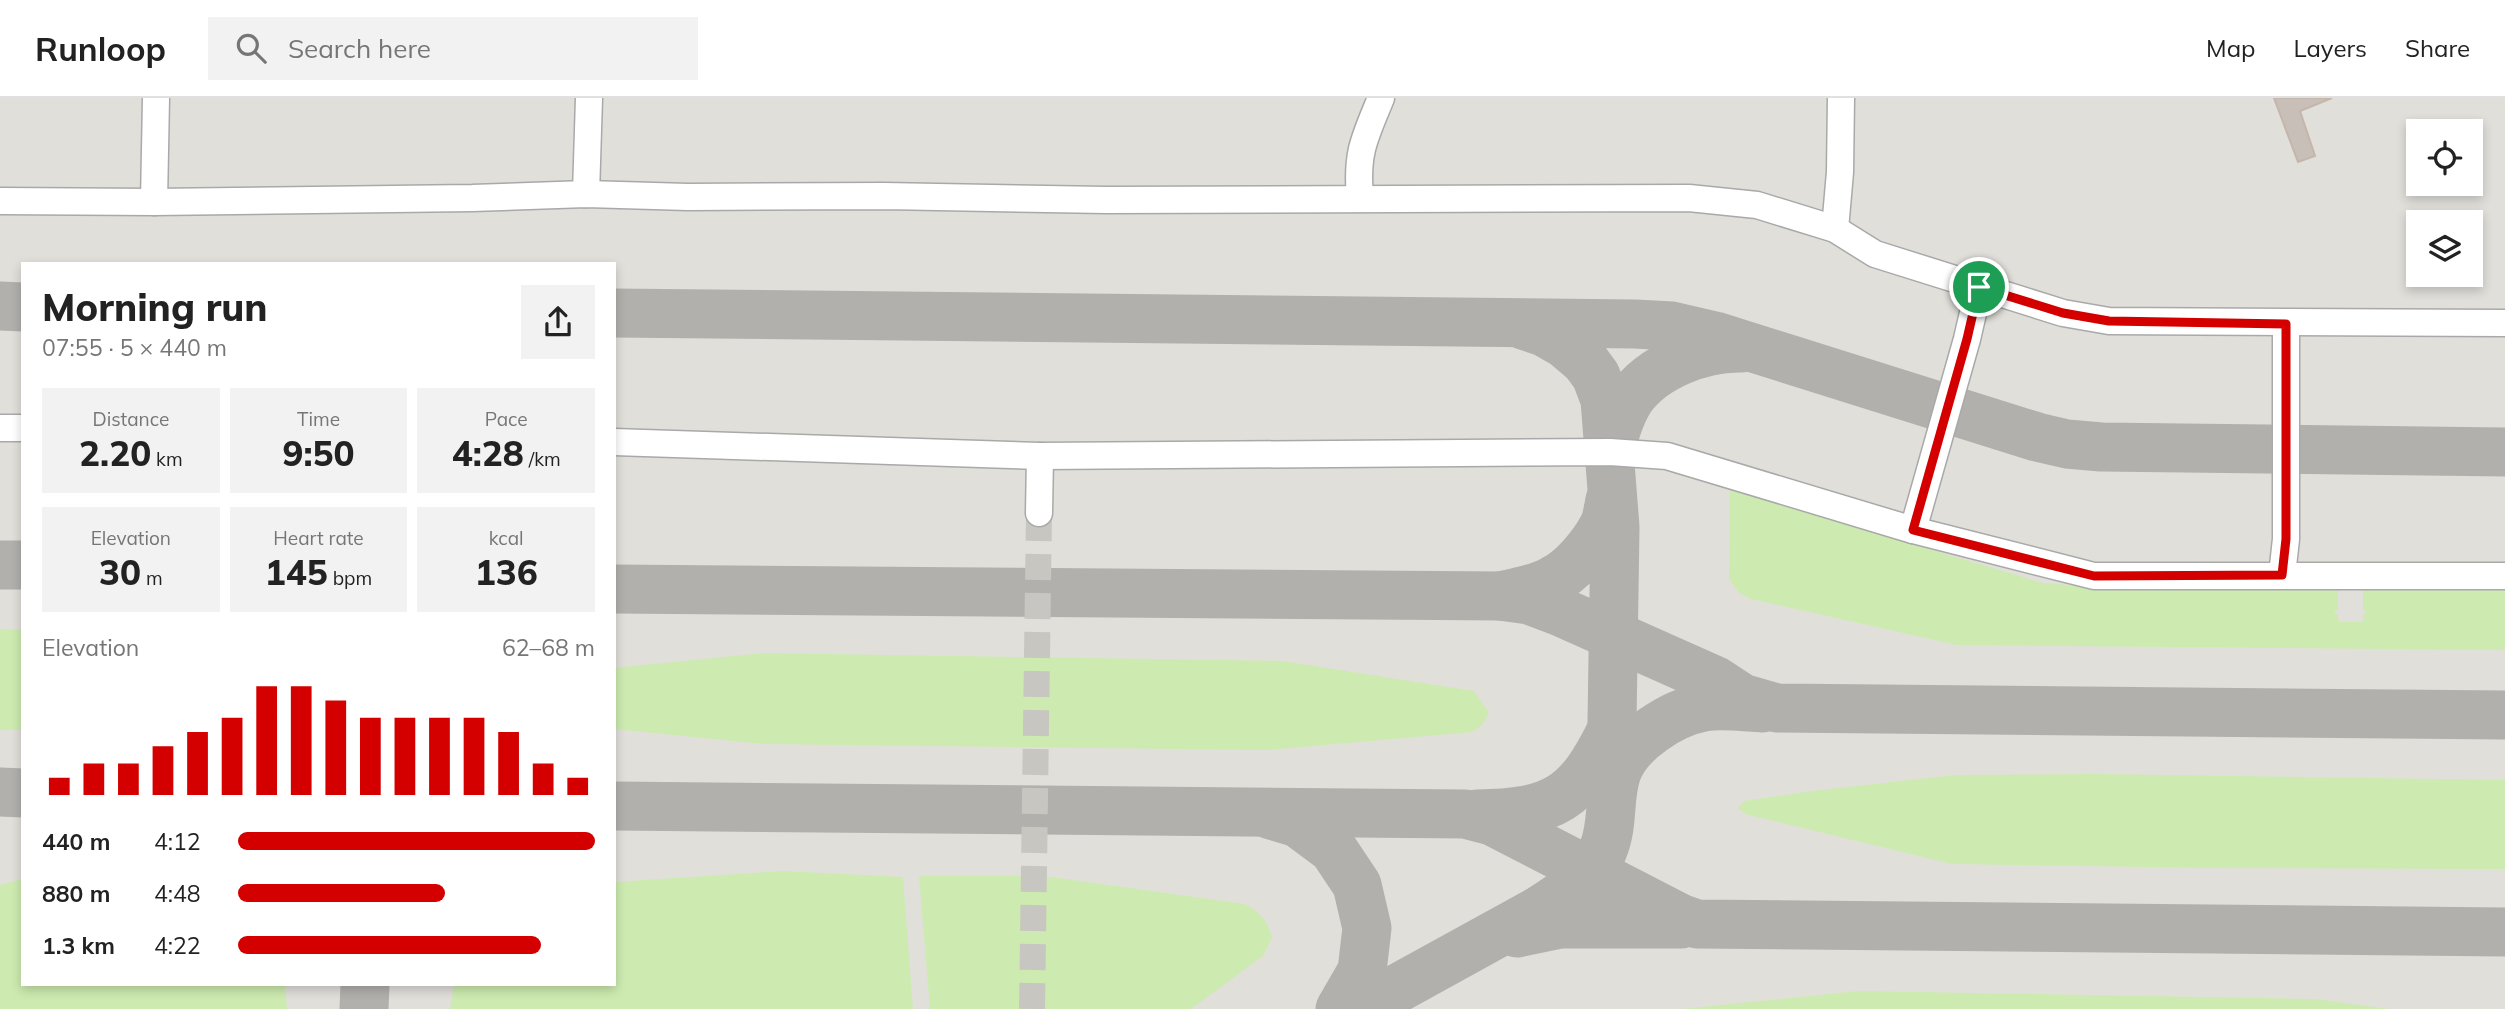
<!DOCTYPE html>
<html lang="en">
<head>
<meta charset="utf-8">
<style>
	body { margin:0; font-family:Mulish,sans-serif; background:#f2f2f2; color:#222; height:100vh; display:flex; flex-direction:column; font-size:26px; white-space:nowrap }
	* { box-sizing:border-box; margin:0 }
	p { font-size:23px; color:#767676 }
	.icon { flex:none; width:38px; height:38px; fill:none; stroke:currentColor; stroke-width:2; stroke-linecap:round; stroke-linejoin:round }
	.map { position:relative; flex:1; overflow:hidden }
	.panel { position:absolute; left:21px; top:164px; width:595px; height:724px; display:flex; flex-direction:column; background:#fff; border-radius:0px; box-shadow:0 4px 10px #0003 }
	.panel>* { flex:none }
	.fabs { position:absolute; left:2406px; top:21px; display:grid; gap:14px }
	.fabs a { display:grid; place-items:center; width:77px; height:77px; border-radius:0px; background:#fff; box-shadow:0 4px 10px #0003; font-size:35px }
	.pin { position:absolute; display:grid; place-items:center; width:60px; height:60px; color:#fff; margin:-30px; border:4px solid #fff; border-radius:50%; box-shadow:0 2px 7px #0007 }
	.round { display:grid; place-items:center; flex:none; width:74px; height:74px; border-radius:0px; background:#f2f2f2 }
	.headline { display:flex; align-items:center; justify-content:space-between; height:119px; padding:0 21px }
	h1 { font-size:38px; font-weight:800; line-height:52px }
	.figures { display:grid; grid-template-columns:repeat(3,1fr); gap:10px; height:119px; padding:7px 21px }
	.figures div { display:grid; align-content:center; border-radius:0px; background:#f2f2f2; text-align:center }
	.figures b { font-size:35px; font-weight:800 }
	.figures small { font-size:19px; font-weight:400 }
	.figures p { font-size:19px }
	.chart { height:196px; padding:14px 21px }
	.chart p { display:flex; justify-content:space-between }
	.chart svg { width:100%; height:126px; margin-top:7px; stroke:#d40000; stroke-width:6 }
	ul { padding:0 21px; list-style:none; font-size:23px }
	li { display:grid; grid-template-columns:112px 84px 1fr; align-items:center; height:52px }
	li i { height:18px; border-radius:9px; background:#d40000 }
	header { display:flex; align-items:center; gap:42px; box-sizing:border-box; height:98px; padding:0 35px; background:#fff; border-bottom:2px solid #e0e0e0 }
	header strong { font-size:33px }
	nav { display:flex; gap:38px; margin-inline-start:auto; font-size:24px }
	.search { width:490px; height:63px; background:#f2f2f2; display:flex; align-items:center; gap:18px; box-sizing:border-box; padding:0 24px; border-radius:0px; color:#767676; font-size:26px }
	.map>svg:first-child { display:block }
	.airport { fill:#e1dfda; fill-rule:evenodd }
	.grass { fill:#cdebb0 }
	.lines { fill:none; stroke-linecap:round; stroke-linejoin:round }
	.taxiway { stroke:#b1b0ac; stroke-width:49 }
	.building { fill:#c7bfb8; stroke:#c4b6ab; stroke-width:2 }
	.minor-tunnel { stroke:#c8c6c1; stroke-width:26; stroke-dasharray:26 13; stroke-linecap:butt }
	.minor-casing { stroke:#a9a9a9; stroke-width:29 }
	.minor { stroke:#fff; stroke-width:26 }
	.route-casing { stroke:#fff; stroke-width:14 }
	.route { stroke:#d40000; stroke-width:9 }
</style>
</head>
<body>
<header>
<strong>Runloop</strong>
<div class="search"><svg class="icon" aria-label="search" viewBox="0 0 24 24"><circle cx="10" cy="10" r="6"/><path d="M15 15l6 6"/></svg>Search here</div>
<nav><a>Map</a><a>Layers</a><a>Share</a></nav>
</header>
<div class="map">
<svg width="2505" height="911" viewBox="0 0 2505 911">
	<rect width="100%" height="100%" fill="#f2efe9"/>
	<path class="airport" d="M0,0H2505V911H0ZM2418,33H2471V86H2418ZM2418,124H2471V177H2418ZM23,166H614V887H23Z"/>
	<g class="grass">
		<path d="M1730,392L2043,485L2095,489H2338V513L2335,512V516L2338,517L2339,524H2363V517L2366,516V513L2363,512V489L2505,491V552L1957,547L1751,501L1739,495L1729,481Z"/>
		<path d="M0,531L23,532V632H0Z"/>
		<path d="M765,555L1282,563L1474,593L1489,615L1482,627L1472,634L1268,652L763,646L614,631V570Z"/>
		<path d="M2095,676L2505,682V771L2217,770L1952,766L1745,716L1738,710L1744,703L1820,692L1955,677Z"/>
		<path d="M783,773L903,779L913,911H450L454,887H614V784Z"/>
		<path d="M919,778H1044L1245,806C1261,815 1267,822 1272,840L1263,858L1191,911H930Z"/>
		<path d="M23,781V887H285L287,911H0V787Z"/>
		<path d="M1858,893L2315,901L2390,911H1681Z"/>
	</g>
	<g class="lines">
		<g class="taxiway">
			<path d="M0,208L23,209"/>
			<path d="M614,215L1635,226L1672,228L1715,238L2037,339L2067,346L2101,349L2505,354"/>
			<path d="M1523,227L1544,234L1565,246L1585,263L1596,278L1605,302L1615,429L1611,689"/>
			<path d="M1610,353C1615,335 1620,317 1630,301C1653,268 1703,249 1742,250"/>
			<path d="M0,467H23"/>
			<path d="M614,491L1500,498L1529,502L1561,514L1716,583L1742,600L1777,610L2505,617"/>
			<path d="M1500,498C1518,494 1537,491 1553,482C1572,473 1593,448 1603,429C1607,422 1608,411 1610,402"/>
			<path d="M0,694L23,695"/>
			<path d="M614,708L1465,716L1492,723L1680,820L1697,826L2505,834"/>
			<path d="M1477,716C1554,715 1578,701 1612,631"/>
			<path d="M1271,717L1298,725L1333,751L1357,787L1367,830L1362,873L1340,911"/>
			<path d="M1517,835L1560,826H1681"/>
			<path d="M364,911L365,887"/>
			<path d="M1360,911L1538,813C1564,797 1589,780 1603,752C1614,726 1608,699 1617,674C1629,642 1672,615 1704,609C1722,606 1744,609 1763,610"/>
		</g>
	</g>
	<path class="building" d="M2274,0H2332L2300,13L2315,58L2298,64Z"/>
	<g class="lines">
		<path class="minor-tunnel" d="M1032,911L1039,415"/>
		<defs>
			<g id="minor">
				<path d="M586,96L589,0"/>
				<path d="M1360,100C1356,55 1364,41 1381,0"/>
				<path d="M0,103L154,104L472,100L586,96L688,99L884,98L1106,102L1689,100L1757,107L1835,131L1875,156L2063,215L2109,223L2505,225"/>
				<path d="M154,104L156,0"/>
				<path d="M1835,131L1840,74L1841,0"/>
				<path d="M0,330H23"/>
				<path d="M614,344L1040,358L1610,354L1667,358L1913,432L2094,478H2505"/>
				<path d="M1039,415L1040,358"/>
				<path d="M1913,432L1967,241L1979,189"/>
				<path d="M2282,477L2286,441V226"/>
			</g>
		</defs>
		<use href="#minor" class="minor-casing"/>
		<use href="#minor" class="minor"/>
	</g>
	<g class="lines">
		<defs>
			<path id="route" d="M1979,189L2063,215L2109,223L2286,226V441L2282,477L2094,478L1913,432L1967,241Z"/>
		</defs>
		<use href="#route" class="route-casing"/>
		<use href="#route" class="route"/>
	</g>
</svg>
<div class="fabs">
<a><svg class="icon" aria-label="locate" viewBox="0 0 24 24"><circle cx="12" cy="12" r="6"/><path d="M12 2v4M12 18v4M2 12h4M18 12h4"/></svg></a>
<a><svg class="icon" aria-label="layers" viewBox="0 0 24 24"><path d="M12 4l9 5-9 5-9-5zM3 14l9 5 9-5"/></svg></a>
</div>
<div class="pin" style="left:1979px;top:189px;background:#1e9e55"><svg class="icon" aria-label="arrive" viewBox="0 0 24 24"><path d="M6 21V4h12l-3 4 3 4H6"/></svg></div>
<section class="panel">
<div class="headline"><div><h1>Morning run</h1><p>07:55 · 5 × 440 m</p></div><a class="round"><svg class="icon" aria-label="share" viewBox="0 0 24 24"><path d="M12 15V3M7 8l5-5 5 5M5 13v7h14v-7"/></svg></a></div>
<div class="figures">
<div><p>Distance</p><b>2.20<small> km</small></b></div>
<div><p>Time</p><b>9:50</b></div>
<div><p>Pace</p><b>4:28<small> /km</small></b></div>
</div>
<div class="figures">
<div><p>Elevation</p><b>30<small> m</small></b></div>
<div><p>Heart rate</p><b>145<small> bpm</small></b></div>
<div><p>kcal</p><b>136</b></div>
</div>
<div class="chart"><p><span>Elevation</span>62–68 m</p>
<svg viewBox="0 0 160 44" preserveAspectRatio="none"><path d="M5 44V38M15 44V33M25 44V33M35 44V27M45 44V22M55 44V17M65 44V6M75 44V6M85 44V11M95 44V17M105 44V17M115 44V17M125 44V17M135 44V22M145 44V33M155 44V38"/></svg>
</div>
<ul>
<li><b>440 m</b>4:12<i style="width:100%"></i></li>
<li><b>880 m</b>4:48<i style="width:58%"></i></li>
<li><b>1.3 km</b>4:22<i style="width:85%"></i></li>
</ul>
</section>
</div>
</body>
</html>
